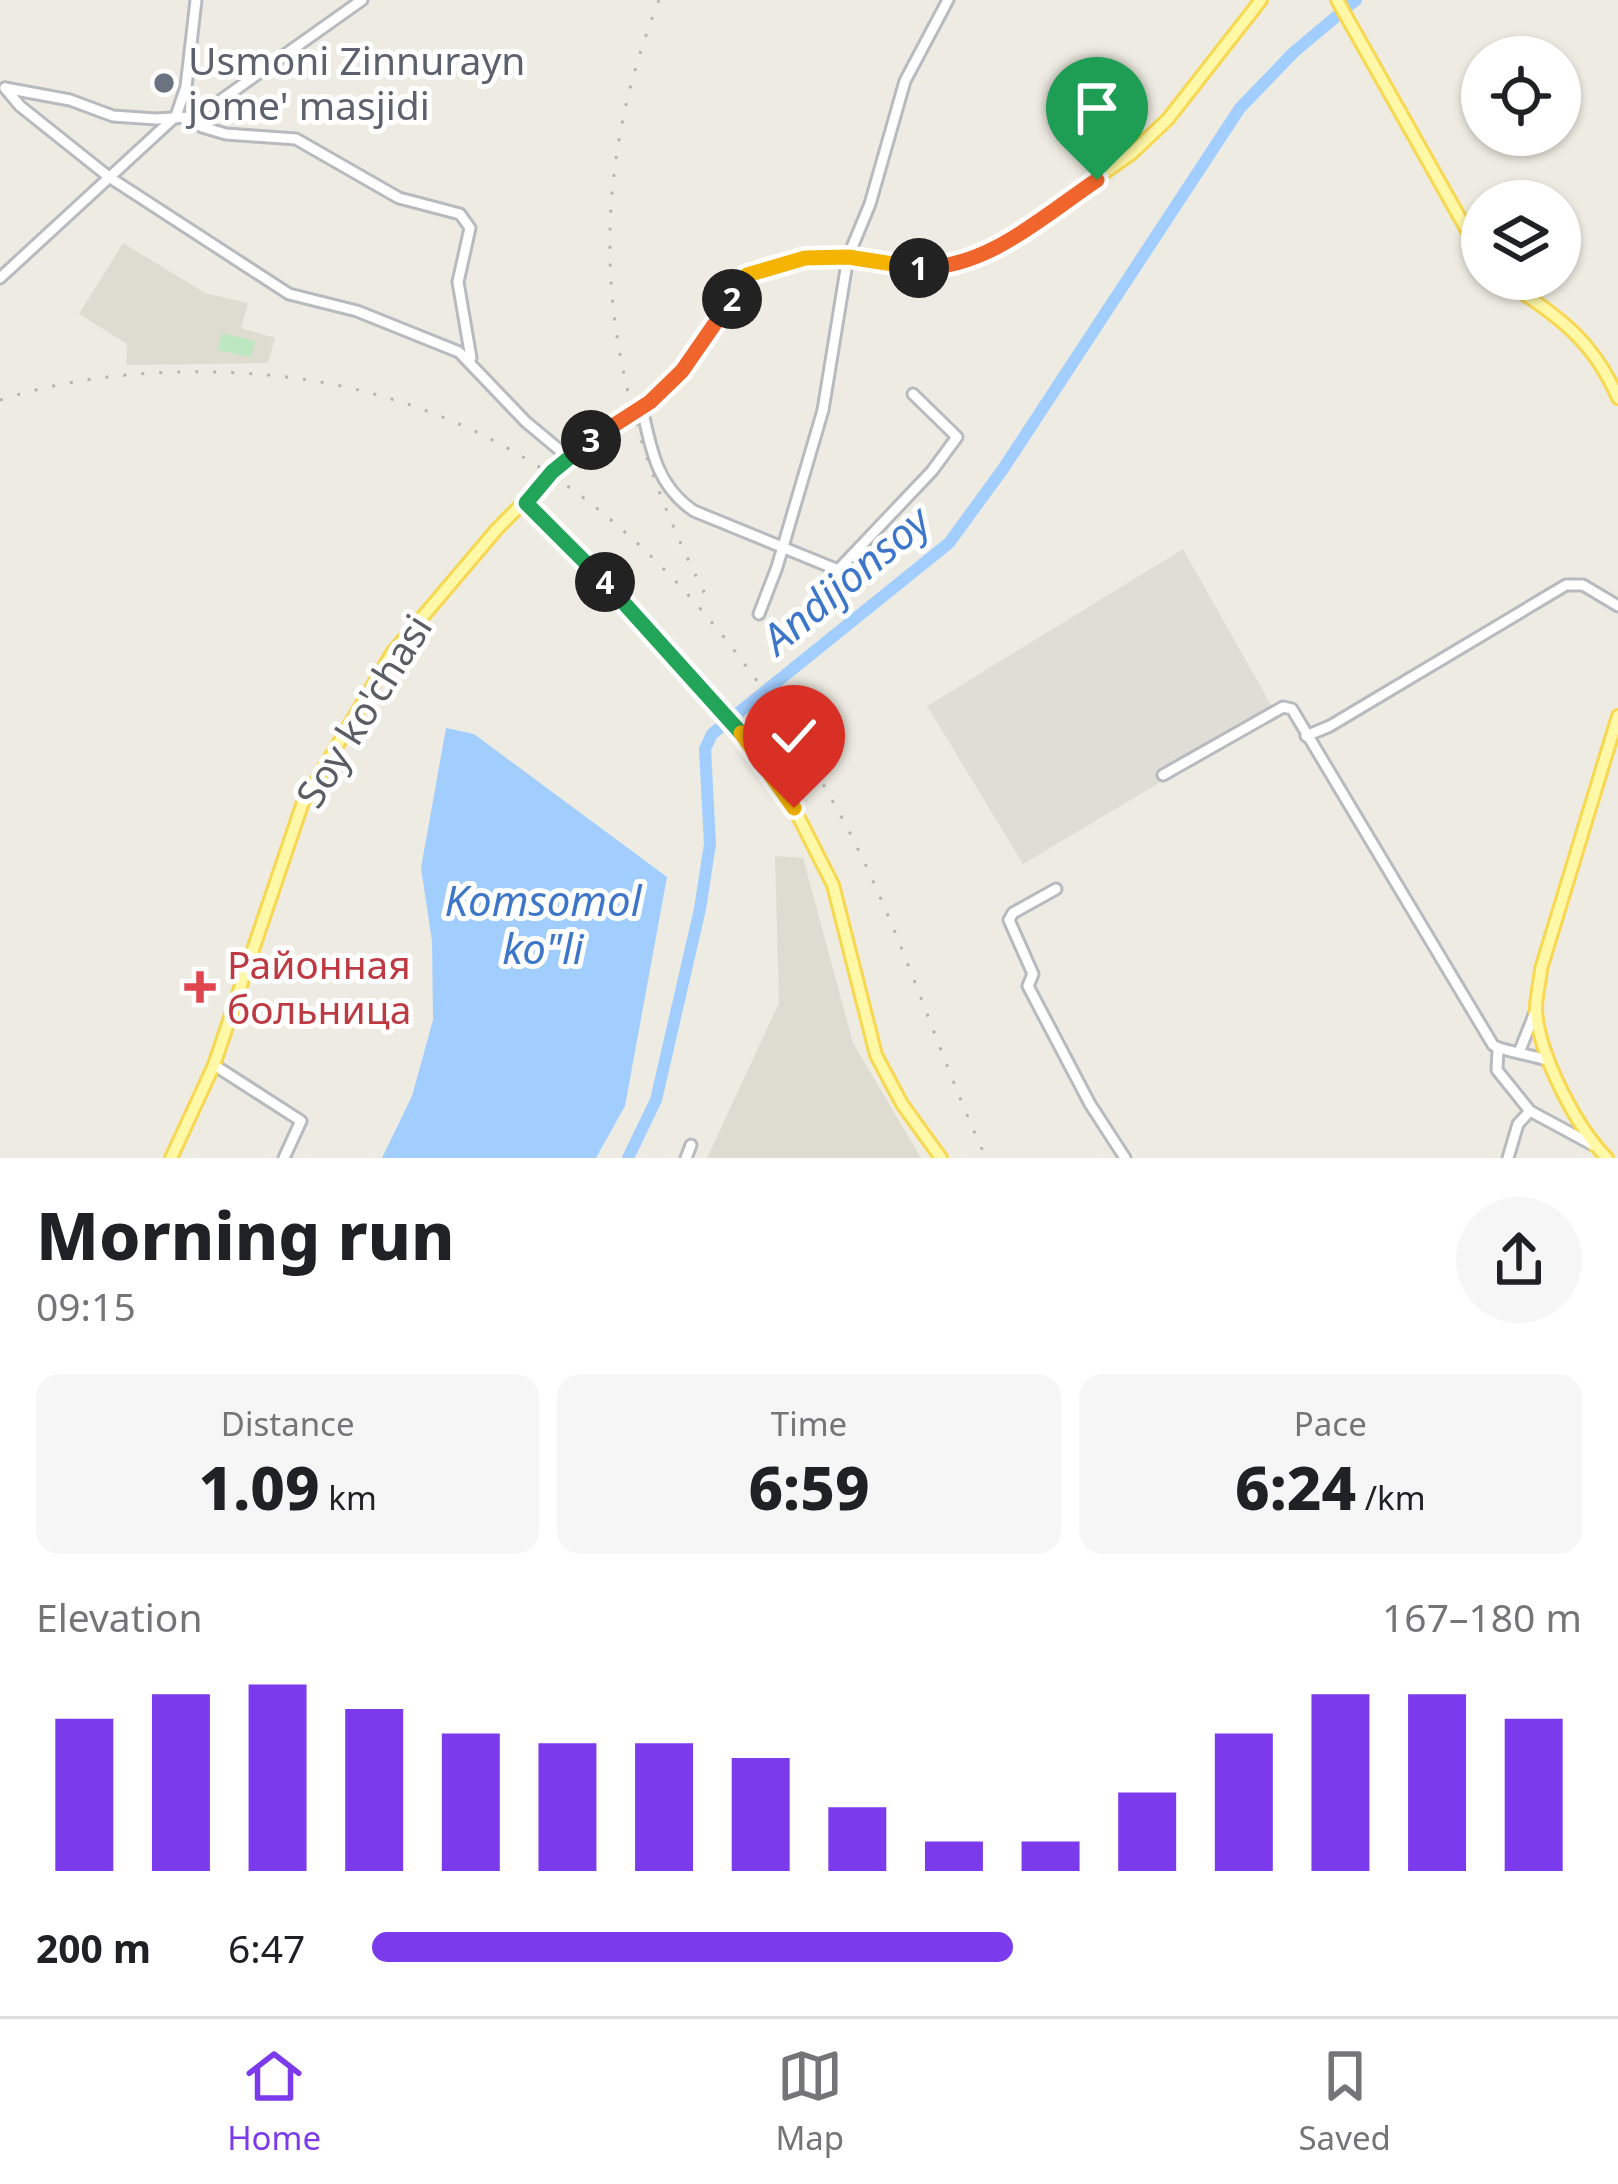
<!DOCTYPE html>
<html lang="en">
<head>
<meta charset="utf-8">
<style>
	body { margin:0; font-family:"Noto Sans",sans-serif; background:#f6f6f6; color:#202124; height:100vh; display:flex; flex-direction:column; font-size:45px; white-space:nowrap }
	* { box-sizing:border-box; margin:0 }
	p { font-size:39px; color:#757577 }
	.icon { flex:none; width:66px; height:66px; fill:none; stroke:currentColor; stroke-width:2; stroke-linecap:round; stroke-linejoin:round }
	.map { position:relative; height:1158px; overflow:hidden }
	.details { display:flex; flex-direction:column; background:#fff; flex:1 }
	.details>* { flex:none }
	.buttons { position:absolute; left:1461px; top:36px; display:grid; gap:24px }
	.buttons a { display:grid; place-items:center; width:120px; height:120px; border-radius:50%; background:#fff; box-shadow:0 3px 9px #0004; font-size:60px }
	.pin { position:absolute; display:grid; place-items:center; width:102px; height:102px; color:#fff; margin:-123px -51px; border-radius:50% 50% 50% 0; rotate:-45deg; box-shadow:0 0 12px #0007 }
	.pin .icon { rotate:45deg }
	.km { position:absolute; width:60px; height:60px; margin:-30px; border-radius:50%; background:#222; color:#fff; font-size:33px; line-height:60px; text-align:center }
	.round { display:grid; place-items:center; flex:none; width:126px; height:126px; border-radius:63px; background:#f6f6f6 }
	.summary { display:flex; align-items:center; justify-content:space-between; height:204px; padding:0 36px }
	h1 { font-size:66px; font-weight:800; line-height:90px }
	.figures { display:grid; grid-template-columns:repeat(3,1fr); gap:18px; height:204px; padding:12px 36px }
	.figures div { display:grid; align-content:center; border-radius:24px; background:#f6f6f6; text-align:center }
	.figures b { font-size:60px; font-weight:800 }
	.figures small { font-size:33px; font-weight:400 }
	.figures p { font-size:33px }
	.chart { height:336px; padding:24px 36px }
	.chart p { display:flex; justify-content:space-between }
	.chart svg { width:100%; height:216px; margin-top:12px; stroke:#7c3aed; stroke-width:6 }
	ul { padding:0 36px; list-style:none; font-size:39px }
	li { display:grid; grid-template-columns:192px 144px 1fr; align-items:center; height:90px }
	li i { height:30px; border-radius:15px; background:#7c3aed }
	.dock { display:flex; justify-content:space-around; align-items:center; height:168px; border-top:3px solid #e0e0e0; background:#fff; font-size:33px; color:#757577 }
	.dock a { display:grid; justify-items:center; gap:6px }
	.dock .current { color:#7c3aed }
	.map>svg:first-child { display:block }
	.industrial { fill:#deded7 }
	.education { fill:#dedcd1 }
	.green { fill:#bde7c0 }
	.water { fill:#a1ceff }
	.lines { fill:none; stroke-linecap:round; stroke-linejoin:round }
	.river { stroke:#a1ceff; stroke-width:12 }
	.minor-casing { stroke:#b7babf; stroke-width:15 }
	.major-casing { stroke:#f8d751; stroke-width:16 }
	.minor { stroke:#fff; stroke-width:9 }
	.major { stroke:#fff8a6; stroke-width:10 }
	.rail { stroke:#b4b5b5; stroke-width:3; stroke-dasharray:3 15; stroke-linecap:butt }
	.split-1-casing { stroke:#fff; stroke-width:24 }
	.split-2-casing { stroke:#fff; stroke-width:24 }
	.split-3-casing { stroke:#fff; stroke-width:24 }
	.split-4-casing { stroke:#fff; stroke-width:24 }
	.split-5-casing { stroke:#fff; stroke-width:24 }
	.split-6-casing { stroke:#fff; stroke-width:24 }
	.split-1 { stroke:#f0652b; stroke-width:15 }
	.split-2 { stroke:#f5b400; stroke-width:15 }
	.split-3 { stroke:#f0652b; stroke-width:15 }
	.split-4 { stroke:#22a559; stroke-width:15 }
	.split-5 { stroke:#22a559; stroke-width:15 }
	.split-6 { stroke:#f5b400; stroke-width:15 }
	.worship-dot { fill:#6b7280; stroke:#fff; stroke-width:4.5 }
	.health-dot { fill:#e0444e; stroke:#fff; stroke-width:4.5 }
	.labels { text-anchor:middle; stroke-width:10; stroke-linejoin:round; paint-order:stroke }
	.worship-label { font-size:39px; fill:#5b616d; stroke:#fff; text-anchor:start }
	.street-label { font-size:39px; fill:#5a5e64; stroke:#fff }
	.health-label { font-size:39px; fill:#be3a42; stroke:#fff; text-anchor:start }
	.water-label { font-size:42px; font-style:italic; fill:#3d76c9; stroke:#fff }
</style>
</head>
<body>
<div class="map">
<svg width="1618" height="1158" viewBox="0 0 1618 1158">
	<rect width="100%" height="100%" fill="#eeece2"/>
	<path class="industrial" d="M1183,549L1274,710L1161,776L1164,780L1023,864L927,706Z"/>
	<g class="education">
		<path d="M123,243L205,293L248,303L241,328L275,338L268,363L126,365L127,344L79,314Z"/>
		<path d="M775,856L803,858L853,1043L921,1158H707L779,1003Z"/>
	</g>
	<path class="green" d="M222,333L255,341L251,357L218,350Z"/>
	<path class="water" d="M446,728L474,734L667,877L625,1106L596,1158H382L412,1096L433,1020L432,941L421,868Z"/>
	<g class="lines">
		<path class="river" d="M628,1158L656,1100L700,909L710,844L705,749L712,734L949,543L1003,469L1240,108L1294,52L1356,0"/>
		<defs>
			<g id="minor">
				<path d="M5,88L20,106L109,177L289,294L357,311L459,352L526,422L568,457"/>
				<path d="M5,88L70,100L113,116L156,119L189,117L221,100L362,0"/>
				<path d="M189,117L202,127L226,134L296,139L399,198L460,214L470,228L458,282L471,358"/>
				<path d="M0,278L176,116L186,87L196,0"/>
				<path d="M642,408C651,450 657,486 694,511L838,570L932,471L957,437L913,394"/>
				<path d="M759,614L777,567L823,410L848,257L870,204L905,81L948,0"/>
				<path d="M1306,736L1330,726L1566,585H1583L1618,606"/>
				<path d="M1163,775L1283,707L1292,709L1493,1045C1501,1051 1534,1055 1549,1061"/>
				<path d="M1056,889L1013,913L1009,920L1033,974L1028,986L1090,1104L1125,1158"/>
				<path d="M1498,1050L1497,1070L1530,1111L1593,1145"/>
				<path d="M1520,1050L1536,1010"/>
				<path d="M214,1065L301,1121L284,1158"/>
				<path d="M686,1158L691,1145"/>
				<path d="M1508,1158L1518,1124L1530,1111"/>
			</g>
			<g id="major">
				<path d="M1337,0L1482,257"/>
				<path d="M1502,279C1555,315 1591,336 1618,398"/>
				<path d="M525,503L572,546L722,707L794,808L833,885L876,1055L902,1104L941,1158"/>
				<path d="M171,1158L214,1065L302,805L392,653L497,529L568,457L615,422L650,402L683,371L747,275L805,258L848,257L896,267L946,268L998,248L1131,154L1168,119L1261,0"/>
				<path d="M1607,1158C1576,1127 1538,1053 1536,1009C1536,996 1540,982 1541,969L1618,716"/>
			</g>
		</defs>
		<use href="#minor" class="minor-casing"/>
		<use href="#major" class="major-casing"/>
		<use href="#minor" class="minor"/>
		<use href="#major" class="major"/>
		<g class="rail">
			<path d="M659,0C574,216 605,398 708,600"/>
			<path d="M0,400C79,375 160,369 242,373C526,389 705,572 836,807C898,918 933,1043 986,1158"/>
		</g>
	</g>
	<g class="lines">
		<defs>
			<path id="split-1" d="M919,268C988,268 1042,217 1097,180"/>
			<path id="split-2" d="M732,299L747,275L805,258L848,257L919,268"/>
			<path id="split-3" d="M591,440L650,402L682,371L732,299"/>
			<path id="split-4" d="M591,440L552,472L526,503L605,582"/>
			<path id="split-5" d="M605,582L741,733"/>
			<path id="split-6" d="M741,733L794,808"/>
		</defs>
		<use href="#split-1" class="split-1-casing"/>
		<use href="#split-2" class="split-2-casing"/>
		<use href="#split-3" class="split-3-casing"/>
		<use href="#split-4" class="split-4-casing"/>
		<use href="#split-5" class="split-5-casing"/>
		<use href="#split-6" class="split-6-casing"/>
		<use href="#split-1" class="split-1"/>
		<use href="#split-2" class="split-2"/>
		<use href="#split-3" class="split-3"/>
		<use href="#split-4" class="split-4"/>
		<use href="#split-5" class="split-5"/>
		<use href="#split-6" class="split-6"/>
	</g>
	<circle class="worship-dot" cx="164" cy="83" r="12"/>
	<path class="health-dot" d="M194 969h12v12h12v12h-12v12h-12v-12h-12v-12h12z"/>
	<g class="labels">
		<g class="worship-label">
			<text x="188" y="75">Usmoni Zinnurayn<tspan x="188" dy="45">jome' masjidi</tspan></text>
		</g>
		<g class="street-label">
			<text transform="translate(364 711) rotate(-58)" y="14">Soy ko'chasi</text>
		</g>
		<g class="health-label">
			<text x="227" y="979">Районная<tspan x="227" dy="45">больница</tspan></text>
		</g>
		<g class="water-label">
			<text transform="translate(846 580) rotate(-40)" y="15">Andijonsoy</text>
			<text x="543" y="916">Komsomol<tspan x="543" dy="48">ko"li</tspan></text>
		</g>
	</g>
</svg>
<div class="buttons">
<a><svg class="icon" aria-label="locate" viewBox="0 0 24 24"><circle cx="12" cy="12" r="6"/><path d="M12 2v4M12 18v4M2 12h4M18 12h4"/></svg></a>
<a><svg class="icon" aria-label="layers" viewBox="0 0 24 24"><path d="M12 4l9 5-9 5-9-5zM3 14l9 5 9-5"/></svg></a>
</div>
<div class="pin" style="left:1097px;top:180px;background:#1e9e55"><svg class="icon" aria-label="arrive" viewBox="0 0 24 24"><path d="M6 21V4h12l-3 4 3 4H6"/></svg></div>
<div class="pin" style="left:794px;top:808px;background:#d93025"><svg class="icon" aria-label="check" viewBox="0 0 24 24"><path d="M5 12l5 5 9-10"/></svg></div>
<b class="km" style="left:919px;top:268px">1</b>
<b class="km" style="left:732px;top:299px">2</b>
<b class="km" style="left:591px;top:440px">3</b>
<b class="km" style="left:605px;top:582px">4</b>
</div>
<section class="details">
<div class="summary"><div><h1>Morning run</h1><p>09:15</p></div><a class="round"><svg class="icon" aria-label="share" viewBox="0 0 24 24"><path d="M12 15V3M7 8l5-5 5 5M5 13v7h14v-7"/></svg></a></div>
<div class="figures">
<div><p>Distance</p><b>1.09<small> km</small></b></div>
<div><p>Time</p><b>6:59</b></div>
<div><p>Pace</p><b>6:24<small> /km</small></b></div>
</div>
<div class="chart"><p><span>Elevation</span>167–180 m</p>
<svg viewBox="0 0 160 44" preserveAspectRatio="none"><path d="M5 44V13M15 44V8M25 44V6M35 44V11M45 44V16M55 44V18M65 44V18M75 44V21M85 44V31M95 44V38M105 44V38M115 44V28M125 44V16M135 44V8M145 44V8M155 44V13"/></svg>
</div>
<ul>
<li><b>200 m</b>6:47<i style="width:53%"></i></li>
</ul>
</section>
<nav class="dock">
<a class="current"><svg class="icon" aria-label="home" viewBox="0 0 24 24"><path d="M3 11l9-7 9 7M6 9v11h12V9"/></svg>Home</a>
<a><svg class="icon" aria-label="map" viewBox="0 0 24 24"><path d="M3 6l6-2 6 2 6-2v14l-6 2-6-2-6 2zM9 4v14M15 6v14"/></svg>Map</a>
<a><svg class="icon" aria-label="saved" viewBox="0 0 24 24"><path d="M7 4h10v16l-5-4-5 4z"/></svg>Saved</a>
</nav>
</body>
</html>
